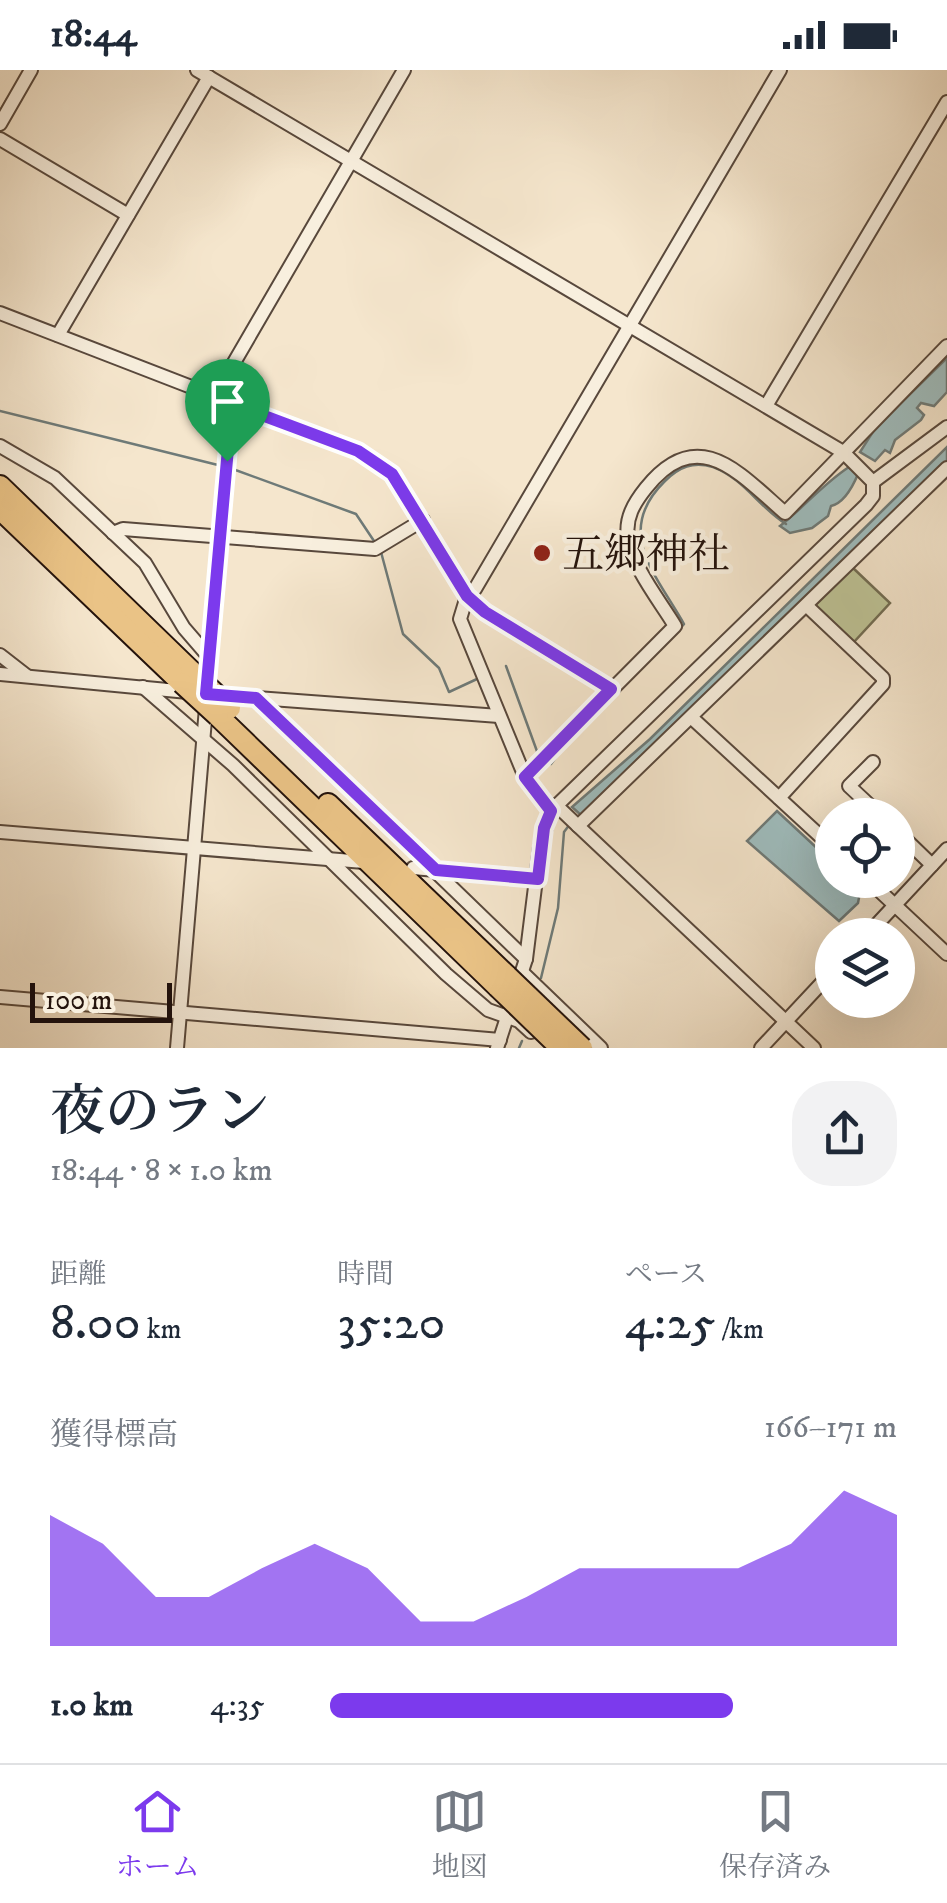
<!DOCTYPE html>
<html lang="ja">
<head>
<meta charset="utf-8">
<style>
	body { margin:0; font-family:"IM FELL DW Pica","Noto Serif JP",serif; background:#f2f2f3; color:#1f2937; height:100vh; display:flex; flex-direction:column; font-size:38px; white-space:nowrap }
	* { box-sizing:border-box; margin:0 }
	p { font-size:32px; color:#747a83 }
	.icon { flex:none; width:55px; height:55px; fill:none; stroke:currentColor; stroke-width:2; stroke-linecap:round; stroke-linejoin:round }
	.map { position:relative; height:978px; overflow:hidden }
	.panel { display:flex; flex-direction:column; background:#fff; flex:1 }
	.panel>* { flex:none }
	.tools { position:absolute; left:815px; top:728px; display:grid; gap:20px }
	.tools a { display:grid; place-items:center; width:100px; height:100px; border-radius:50%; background:#fff; box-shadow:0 10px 40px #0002; font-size:50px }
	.scale { position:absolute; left:30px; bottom:25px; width:142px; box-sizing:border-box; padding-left:10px; border:5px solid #24130c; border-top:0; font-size:28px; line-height:35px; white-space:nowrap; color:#24130c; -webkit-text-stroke:8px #f8efde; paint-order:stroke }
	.pin { position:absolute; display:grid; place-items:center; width:85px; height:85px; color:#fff; margin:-102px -42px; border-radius:50% 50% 50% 0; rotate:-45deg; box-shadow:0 0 10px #0007 }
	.pin .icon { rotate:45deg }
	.round { display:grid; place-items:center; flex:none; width:105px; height:105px; border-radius:40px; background:#f2f2f3 }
	.headline { display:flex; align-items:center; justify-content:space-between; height:170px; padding:0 50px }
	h1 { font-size:55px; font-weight:600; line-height:75px }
	.stats { display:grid; grid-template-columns:repeat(3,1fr); gap:15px; height:170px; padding:10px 50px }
	.stats div { display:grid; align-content:center }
	.stats b { font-size:50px; font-weight:600 }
	.stats small { font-size:28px; font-weight:400 }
	.stats p { font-size:28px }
	.chart { height:280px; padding:20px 50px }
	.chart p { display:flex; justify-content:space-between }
	.chart svg { width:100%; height:180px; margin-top:10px; fill:#7c3aed; opacity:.7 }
	ul { padding:0 50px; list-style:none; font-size:32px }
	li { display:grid; grid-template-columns:160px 120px 1fr; align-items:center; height:75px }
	li i { height:25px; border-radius:12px; background:#7c3aed }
	.status { display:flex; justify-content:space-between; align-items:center; height:70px; padding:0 50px; background:#fff; direction:ltr }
	.status svg { height:28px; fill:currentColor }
	.dock { display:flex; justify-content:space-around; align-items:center; height:140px; border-top:2px solid #e0e1e3; background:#fff; font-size:28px; color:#747a83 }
	.dock a { display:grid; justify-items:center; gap:5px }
	.dock .on { color:#7c3aed }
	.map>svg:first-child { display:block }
	.green { fill:#bec497; stroke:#716c52; stroke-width:2.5 }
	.water { fill:#9fbec0; stroke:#6e7a78; stroke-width:2.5 }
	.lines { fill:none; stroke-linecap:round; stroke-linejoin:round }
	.stream { stroke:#6e7a78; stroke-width:2.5 }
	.minor-casing { stroke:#58483c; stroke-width:16 }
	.highway-casing { stroke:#24130c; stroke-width:24 }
	.minor { stroke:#f8efde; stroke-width:12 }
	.highway { stroke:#eac386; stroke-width:20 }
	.highway-bridge-casing { stroke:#24130c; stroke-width:24; stroke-linecap:butt }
	.highway-bridge { stroke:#eac386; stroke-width:20 }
	.route-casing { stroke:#fff; stroke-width:20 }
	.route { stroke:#7c3aed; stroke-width:12 }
	.poi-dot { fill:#8f2418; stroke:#f8efde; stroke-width:4 }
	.labels { text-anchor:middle; stroke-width:9; stroke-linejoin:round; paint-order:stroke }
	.poi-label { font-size:42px; fill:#24130c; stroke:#f8efde; text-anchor:start }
</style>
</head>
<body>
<div class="status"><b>18:44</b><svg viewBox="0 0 49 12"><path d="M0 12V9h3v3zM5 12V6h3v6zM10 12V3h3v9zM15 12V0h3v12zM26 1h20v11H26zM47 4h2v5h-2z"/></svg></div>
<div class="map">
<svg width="947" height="978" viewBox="0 0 947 978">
	<rect width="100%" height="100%" fill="#f5e6cd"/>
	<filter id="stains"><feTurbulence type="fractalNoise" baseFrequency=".002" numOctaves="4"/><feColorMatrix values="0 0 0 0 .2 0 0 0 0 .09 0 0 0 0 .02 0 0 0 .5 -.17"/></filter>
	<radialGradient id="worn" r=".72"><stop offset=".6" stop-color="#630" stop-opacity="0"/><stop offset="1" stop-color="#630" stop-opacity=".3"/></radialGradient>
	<path class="green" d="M852,497L890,533L853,573L815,539V533Z"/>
	<g class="water">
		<path d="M947,288V322L934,336L921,333L917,338L924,345L921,350L895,370L890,383L885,380L875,391L860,382L876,357Z"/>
		<path d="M947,377V391L582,746L572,737L650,669Z"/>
		<path d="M849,397L858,404C853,416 844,433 831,436L828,446L812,458L790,463L780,456C803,438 823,414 849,397Z"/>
		<path d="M777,741L832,792V810H851L860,822L858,833L839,851L747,771Z"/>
	</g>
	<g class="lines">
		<g class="stream">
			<path d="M0,41L7,29"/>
			<path d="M0,341L222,396"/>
			<path d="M230,398L356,444L374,471"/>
			<path d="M381,482L403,564L439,598L449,622L477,609"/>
			<path d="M679,559L684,554C656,504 613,462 665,411C679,397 693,391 713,397C743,408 760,438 786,454"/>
			<path d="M506,596L538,684"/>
			<path d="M551,694L565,675"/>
			<path d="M541,908L558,838L564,762L570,754"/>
			<path d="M519,978L522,971"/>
		</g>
		<defs>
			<g id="minor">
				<path d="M197,0L843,382L873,412V426L866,435L551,741L540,777L526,889L497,978"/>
				<path d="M0,54L31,0"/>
				<path d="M0,69L128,145"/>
				<path d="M0,243L357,381L393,404L467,526L460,549L525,707L551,741"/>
				<path d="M58,265L209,7"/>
				<path d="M214,327L404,0"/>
				<path d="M766,336L947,32"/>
				<path d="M0,376L55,408L145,493L184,558L209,587"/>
				<path d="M873,412L947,357"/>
				<path d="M113,463L123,459L375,479L423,450"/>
				<path d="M0,585L27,606"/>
				<path d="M0,604L188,622"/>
				<path d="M143,617L233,695L446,904L488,940L519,951L531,962"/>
				<path d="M611,619L485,542L467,526L475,519L780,0"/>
				<path d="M217,625L499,646"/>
				<path d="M256,628L526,889"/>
				<path d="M692,648L832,777"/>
				<path d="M873,692L849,716L880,745"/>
				<path d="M525,707L675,556C660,531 632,497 628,467C625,448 634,433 646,418C698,353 739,403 785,443L947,276"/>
				<path d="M779,728L883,614V608L807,536"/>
				<path d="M556,735L578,756"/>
				<path d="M0,762L364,792"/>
				<path d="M898,762L932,795"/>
				<path d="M413,798L538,809"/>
				<path d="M868,810L947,884"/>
				<path d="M867,865L947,779"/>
				<path d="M522,902L601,978"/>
				<path d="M0,927L500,970"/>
				<path d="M177,978L232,333"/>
				<path d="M761,978L832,902"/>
				<path d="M814,978L578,756L947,398"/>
			</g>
			<g id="highway">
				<path d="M0,416L191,601"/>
				<path d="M0,439L182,613"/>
				<path d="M218,646L498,917"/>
				<path d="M328,734L507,906"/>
			</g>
		</defs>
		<use href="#minor" class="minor-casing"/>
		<use href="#highway" class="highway-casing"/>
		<use href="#minor" class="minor"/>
		<use href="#highway" class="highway"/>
		<defs>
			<g id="highway-bridge">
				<path d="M191,601L230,638"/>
				<path d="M182,613L218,646"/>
				<path d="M507,906L582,978"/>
				<path d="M498,917L561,978"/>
			</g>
		</defs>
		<use href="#highway-bridge" class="highway-bridge-casing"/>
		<use href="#highway-bridge" class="highway-bridge"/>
	</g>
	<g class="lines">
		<defs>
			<path id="route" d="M232,334L358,381L392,404L467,526L485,542L611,619L525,707L551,741L544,758L538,809L436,800L256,628L206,624Z"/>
		</defs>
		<use href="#route" class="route-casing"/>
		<use href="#route" class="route"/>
	</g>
	<circle class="poi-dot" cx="542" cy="483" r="10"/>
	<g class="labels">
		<g class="poi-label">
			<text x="562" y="498">五郷神社</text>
		</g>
	</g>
	<rect width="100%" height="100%" filter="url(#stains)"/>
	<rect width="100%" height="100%" fill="url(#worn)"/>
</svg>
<div class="tools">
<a><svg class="icon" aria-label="locate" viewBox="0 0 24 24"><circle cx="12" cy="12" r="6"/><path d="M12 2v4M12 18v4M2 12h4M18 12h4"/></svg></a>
<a><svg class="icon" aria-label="layers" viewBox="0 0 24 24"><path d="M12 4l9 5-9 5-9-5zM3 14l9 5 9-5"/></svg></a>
</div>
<div class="scale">100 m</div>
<div class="pin" style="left:227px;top:391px;background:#1e9e55"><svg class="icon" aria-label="arrive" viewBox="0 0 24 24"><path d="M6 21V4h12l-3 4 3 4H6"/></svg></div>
</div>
<section class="panel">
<div class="headline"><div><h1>夜のラン</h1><p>18:44 · 8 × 1.0 km</p></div><a class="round"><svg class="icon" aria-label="share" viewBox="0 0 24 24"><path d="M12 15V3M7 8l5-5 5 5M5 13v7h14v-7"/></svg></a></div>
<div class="stats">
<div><p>距離</p><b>8.00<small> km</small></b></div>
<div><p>時間</p><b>35:20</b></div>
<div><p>ペース</p><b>4:25<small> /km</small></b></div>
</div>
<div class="chart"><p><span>獲得標高</span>166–171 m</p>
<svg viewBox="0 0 160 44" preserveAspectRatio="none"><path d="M0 44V12L10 19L20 32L30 32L40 25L50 19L60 25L70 38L80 38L90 32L100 25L110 25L120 25L130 25L140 19L150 6L160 12V44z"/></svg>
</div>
<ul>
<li><b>1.0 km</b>4:35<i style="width:71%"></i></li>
</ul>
</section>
<nav class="dock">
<a class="on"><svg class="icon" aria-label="home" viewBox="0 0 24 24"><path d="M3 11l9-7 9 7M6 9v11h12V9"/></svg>ホーム</a>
<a><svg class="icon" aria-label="map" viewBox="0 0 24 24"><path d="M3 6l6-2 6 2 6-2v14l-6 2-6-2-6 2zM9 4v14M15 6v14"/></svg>地図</a>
<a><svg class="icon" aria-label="saved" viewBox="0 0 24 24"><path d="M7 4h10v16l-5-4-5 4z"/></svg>保存済み</a>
</nav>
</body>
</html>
